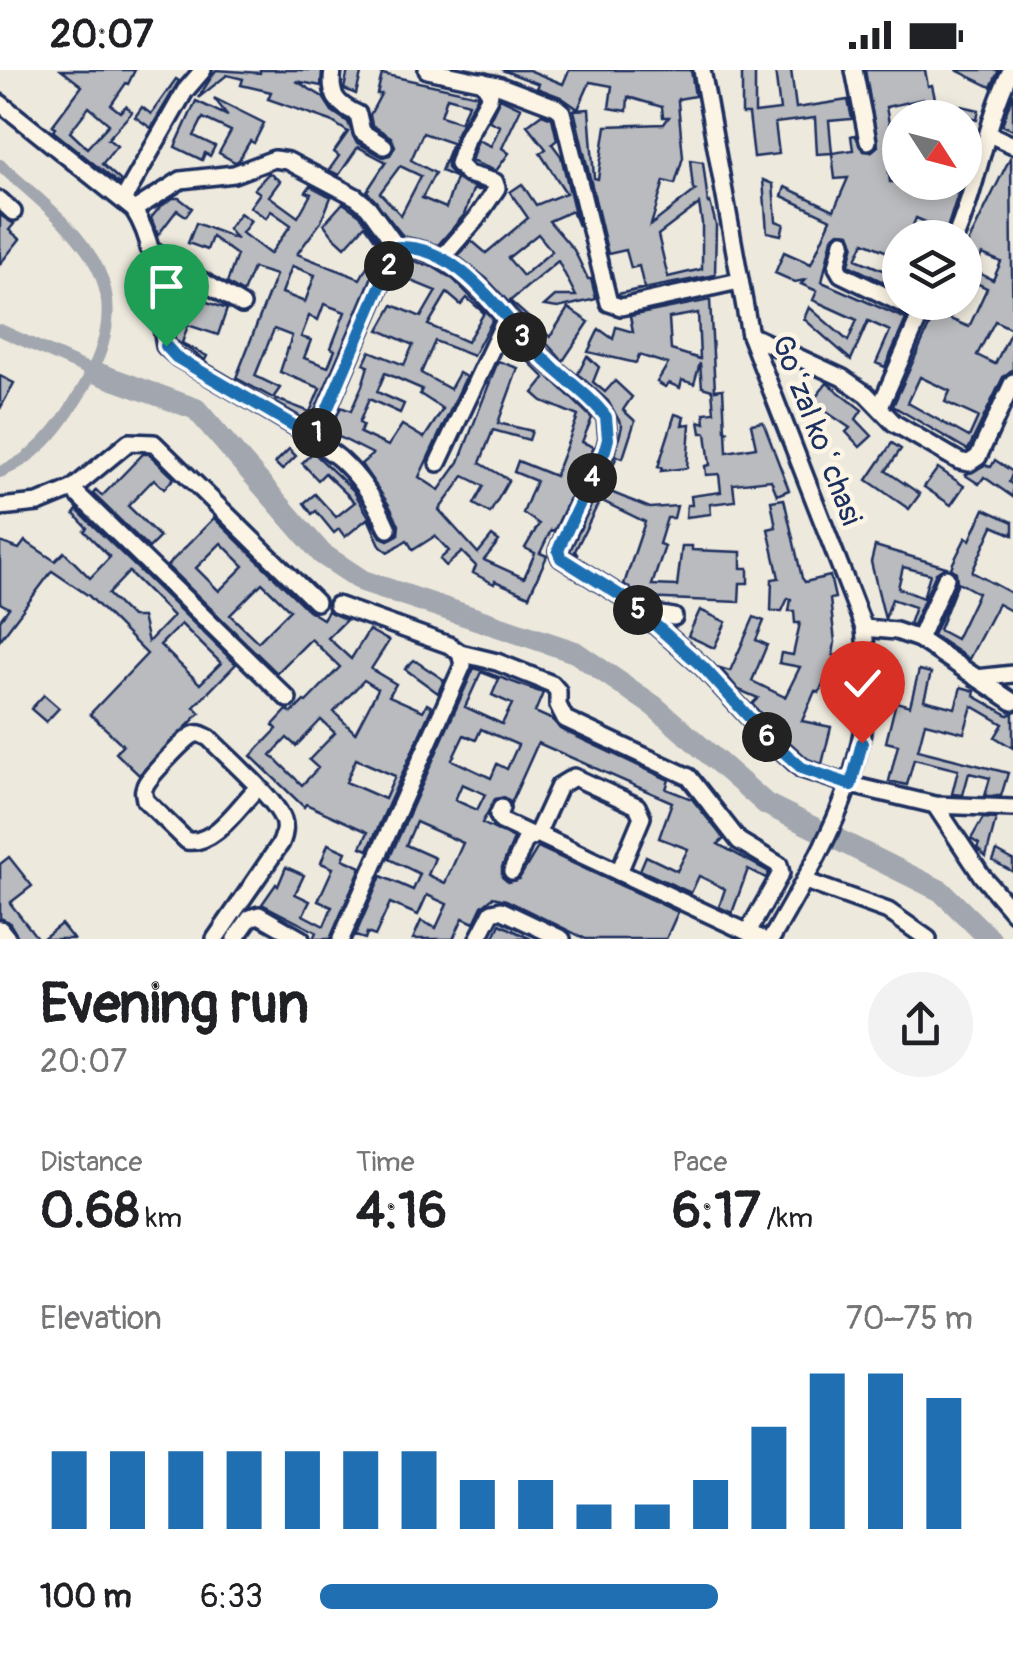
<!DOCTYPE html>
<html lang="en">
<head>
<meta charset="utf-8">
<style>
	body { margin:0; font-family:Pangolin,sans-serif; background:#f2f2f2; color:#202124; height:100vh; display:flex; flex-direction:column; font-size:38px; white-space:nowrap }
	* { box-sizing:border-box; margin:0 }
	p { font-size:32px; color:#757577 }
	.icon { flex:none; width:55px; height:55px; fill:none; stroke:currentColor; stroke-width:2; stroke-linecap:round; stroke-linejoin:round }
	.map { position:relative; height:869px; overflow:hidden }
	.panel { display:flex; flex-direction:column; background:#fff; flex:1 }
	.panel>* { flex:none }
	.needle { width:65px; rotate:126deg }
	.fabs { position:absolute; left:882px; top:30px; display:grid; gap:20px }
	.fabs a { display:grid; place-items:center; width:100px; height:100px; border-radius:50%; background:#fff; box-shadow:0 5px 15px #0003; font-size:50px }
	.pin { position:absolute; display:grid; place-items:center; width:85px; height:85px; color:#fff; margin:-102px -42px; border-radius:50% 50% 50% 0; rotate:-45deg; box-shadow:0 0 10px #0007 }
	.pin .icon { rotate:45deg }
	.km { position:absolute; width:50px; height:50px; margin:-25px; border-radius:50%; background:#222; color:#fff; font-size:28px; line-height:50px; text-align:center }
	.round { display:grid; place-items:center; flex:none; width:105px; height:105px; border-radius:52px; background:#f2f2f2 }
	.head { display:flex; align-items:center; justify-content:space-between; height:170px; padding:0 40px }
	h1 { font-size:55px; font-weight:800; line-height:75px }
	.figures { display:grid; grid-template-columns:repeat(3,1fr); gap:15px; height:170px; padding:10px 40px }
	.figures div { display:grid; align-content:center }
	.figures b { font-size:50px; font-weight:800 }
	.figures small { font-size:28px; font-weight:400 }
	.figures p { font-size:28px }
	.chart { height:280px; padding:20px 40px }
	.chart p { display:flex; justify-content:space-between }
	.chart svg { width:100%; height:180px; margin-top:10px; stroke:#1f6fb2; stroke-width:6 }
	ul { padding:0 40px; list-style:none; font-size:32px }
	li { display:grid; grid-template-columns:160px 120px 1fr; align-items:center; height:75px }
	li i { height:25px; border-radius:12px; background:#1f6fb2 }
	.status { display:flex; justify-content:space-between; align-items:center; height:70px; padding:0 50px; background:#fff; direction:ltr }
	.status svg { height:28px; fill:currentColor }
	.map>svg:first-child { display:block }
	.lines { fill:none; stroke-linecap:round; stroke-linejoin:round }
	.canal { stroke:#a2a7af; stroke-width:12 }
	.river { stroke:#a2a7af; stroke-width:22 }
	.building { fill:#babbbe; stroke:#1b2f5e; stroke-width:2.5; fill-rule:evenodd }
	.minor-casing { stroke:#1b2f5e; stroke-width:22 }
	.minor { stroke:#fcf5e5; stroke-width:15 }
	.route-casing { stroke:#fff; stroke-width:20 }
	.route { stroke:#1f6fb2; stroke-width:12 }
	.labels { text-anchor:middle; stroke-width:9; stroke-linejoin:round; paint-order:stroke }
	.street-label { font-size:30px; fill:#1b2f5e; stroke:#fcf5e5 }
</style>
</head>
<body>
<div class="status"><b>20:07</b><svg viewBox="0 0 49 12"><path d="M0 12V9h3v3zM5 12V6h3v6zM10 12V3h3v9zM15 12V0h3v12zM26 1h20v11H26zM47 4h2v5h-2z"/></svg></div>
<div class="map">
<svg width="1013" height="869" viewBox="0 0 1013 869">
	<rect width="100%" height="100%" fill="#eee9dd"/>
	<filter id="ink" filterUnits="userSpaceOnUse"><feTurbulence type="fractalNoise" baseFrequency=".01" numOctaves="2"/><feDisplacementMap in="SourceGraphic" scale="20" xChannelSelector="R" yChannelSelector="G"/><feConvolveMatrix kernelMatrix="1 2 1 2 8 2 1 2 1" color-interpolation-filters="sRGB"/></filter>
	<g filter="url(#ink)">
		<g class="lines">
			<g class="canal">
				<path d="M0,95C84,168 149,215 76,330C57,361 35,388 0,402"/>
				<path d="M0,260L94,302"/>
			</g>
			<path class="river" d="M94,302L196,339L322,484L363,511L575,582L654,636L766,734L941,821L990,869"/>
		</g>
		<g class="building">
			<path d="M61,0H135L128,14L126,13L111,35L120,42L126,36L132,42L108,69L117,76L102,94L121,111L119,114L53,61L55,58L52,56L82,16ZM89,37L109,54L87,78L70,62Z"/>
			<path d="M216,0L260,3V0H322L321,16L296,11L323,27L332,41L348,52L356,72L383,87L390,85L395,76L391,67L372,55L370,45L381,24H377L382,4L478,25L456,64L447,91V98L455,107L441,101L452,73L423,63L411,90L435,103L422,128L446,138L456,108L464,114L482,120H473L464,145L438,175L403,166L367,121L386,92L358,77L339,105L329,100L339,86L334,82L348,62L331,51L268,29L271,22L241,15L243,9L227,5L198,28ZM447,27L469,33L460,52L441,46ZM400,96L421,106L401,145L380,123Z"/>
			<path d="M348,0H362L356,24L344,19Z"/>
			<path d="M502,0H529L563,14L569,0H691L695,26L678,29V32L683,87L675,114L664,111L651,155L696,120L693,119L690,90L703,92L708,133L710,132L716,155L715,205L618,224L644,218L639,196L631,198L626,180L608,184L574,40L589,39L594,108L598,109L606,56L664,54L669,47H663L662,37L628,27L627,41L609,38L612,16L590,12L578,39L561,27L537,18L539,14ZM699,134L702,153V199L668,207L658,165Z"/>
			<path d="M742,0H755V43L780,40L775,0H791L796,38L848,30L852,49L829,51L832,83L817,84L815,48L775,53L779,84L754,87L749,44H742Z"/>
			<path d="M865,0H925L928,16L932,15L936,33L925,35L923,29L886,37L891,64L900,63V76L886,74L890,112H929L955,123L958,112H962L944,168H930L935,156L916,148L908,168H900V194L894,208L900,211V220L849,195L854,174L850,163L839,162L832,168L822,212L906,249L885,297L876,293L890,261L868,251L851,290L804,249L809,237L848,271L857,250L813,230L817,221L801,214L805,210L795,212L775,203L784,182L811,194L831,149L782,126L785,117L834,140L848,108L835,109L832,83L853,80L851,66L855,65L864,81L871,82L878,76ZM864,172L892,184L885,201L856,189Z"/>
			<path d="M956,0H999L991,17Z"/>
			<path d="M176,9L179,11L151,58L135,47L142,37L151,44Z"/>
			<path d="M1013,23V60L1002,55Z"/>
			<path d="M214,28L264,53L254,73L250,71L239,90L235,92L219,83L231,61L203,48L194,66L215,76L210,86L205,83L202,90L175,77L196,31L228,46Z"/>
			<path d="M500,28L521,38L502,78L509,83L496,101L471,91L478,70L491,76L500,56L489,51Z"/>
			<path d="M940,31L979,40L977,50L938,40Z"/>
			<path d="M542,44L552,48L557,70L552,74L561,86L578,156L572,141L549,151L574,180L588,209H591L596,229L558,238L544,236L555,226H576L558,191L510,231L550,267L568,238L589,252L563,291L487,209L458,186L472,171L486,183L528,148L510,122L522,114L536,135L566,123L540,83L546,79L527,55ZM538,164L552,181L523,206L508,188Z"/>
			<path d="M1011,86L1013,299L1003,307L968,380L893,336L940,232H953L948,242L952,244L950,249L969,257L987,218L970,210L965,220V179ZM982,184L1001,192L993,210L974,201ZM995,251L1012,259L995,294L977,285ZM920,307L950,321L945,332L978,347L969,367L908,333Z"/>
			<path d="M269,103L280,111L269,126L298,147L311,124L306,122L310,116L331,127L321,152L297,184L360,209L379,175L365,155L345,177L333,166L324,154L343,133L360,145L384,178L310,352L275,332L276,329L310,342L320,318L280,302L292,266L274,259L255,306L280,318L273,328L236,308L276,205L253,198L243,223L227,213L237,185L212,167L207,180L188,173L196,153L237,169L228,159L240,143L251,151L242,163L270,184L291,155L271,141L266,148L250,137L260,123L254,119ZM292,196L315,205L305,232L282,223ZM324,234L345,242L331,278L335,280L328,297L304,288L311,270L301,267L309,246L318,250Z"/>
			<path d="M763,110L773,114L776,151L784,154L781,165L767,162Z"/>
			<path d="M173,128H179L192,138L186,146L177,140L158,165L151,148L160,137Z"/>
			<path d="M0,145L14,154L9,160L20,169L0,194Z"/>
			<path d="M411,190L433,197L454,210L493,249L473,286L435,271L421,303L450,319L459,303L466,307L419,407L439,420L459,392L498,291L518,298L498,353L532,361L529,370L493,360L480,393L509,410L490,443L474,434L484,416L464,406L439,440L478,483L492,466L499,471L484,490L524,508L535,483L525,478L539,454L523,443L536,411L514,402L518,391L555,406L578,346L542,331L533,323L545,308L508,271L509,268L592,348L582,372L594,377L554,461L551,460L540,483L547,486L529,526L495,511L494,514L473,503L476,496L462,482L446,496L440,489L449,481L435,466L413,480L407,470L388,482L381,477L368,448L345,467L339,459L334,463L316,441L312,444L304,433L315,424L336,447L355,432L325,403L318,410L302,393L313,382L353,420L381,467L388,470L398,465L399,455L389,435L361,394L373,384L335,365L333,370L328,366L341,337L351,341L362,316L368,296L364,294L370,281L404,295L413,275L379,260L393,235L421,247L436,221L404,208ZM447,223L461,235L467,228L484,243L467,272L428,255ZM385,303L422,319L420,324L443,339L424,368L402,355L388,376L360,363L363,355L359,353L369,329L400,343L404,334L377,322Z"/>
			<path d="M168,218L227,239L218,265L188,255L182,273L207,286L205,290L175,270Z"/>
			<path d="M710,230L715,320L723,319L725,360L729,361H726L727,382L756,377L751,354L763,352L789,420L777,425L771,410L733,414L735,431L710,434L711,444L686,447L687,435H692L691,426L721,422L719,404L706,405L705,396L710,395L706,363H701L699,351L705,353L704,343L714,342L712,320L702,317L700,293L694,314L682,310L680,318L669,313L665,317L657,312L668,294L639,285L636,293L588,282L599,259L613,269L616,257L633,262L630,246ZM698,243L700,289L671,280L669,248Z"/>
			<path d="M587,286L599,297L593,312L605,322L615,311L632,327L623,340L635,351L623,388L617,386L603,419L650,438L677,436L674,448H667L659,474L665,476L652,515L677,516L682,476H692V480L741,482V498H748V513H740L739,532L642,528L624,514L645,452L600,430L575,481L578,486L570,481L615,384L622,356L608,331L578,304Z"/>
			<path d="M0,306L14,313L0,339Z"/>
			<path d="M827,313L862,340L856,349L872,366L860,377L846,362L850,358L812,332Z"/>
			<path d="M675,344L684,347L682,355L690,354L687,398L661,401L662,398L658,397Z"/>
			<path d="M892,373L901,379L886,401L920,424L909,439L867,410Z"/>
			<path d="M289,379L296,386L282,400L275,393Z"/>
			<path d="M143,384H149L174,408L164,419L154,409L128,436L160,467L149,478L93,424L96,420L102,426Z"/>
			<path d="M995,390L1013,402L1009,412L1013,415V427L984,407L979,414L965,405L985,395L991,397Z"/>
			<path d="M938,398L964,416L951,435L924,417Z"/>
			<path d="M784,429L802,508L805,512L830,506L835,528L830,529L835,572L833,585L846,588L844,597L831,594L819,623L815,621L802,651L831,657L822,694L808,689L776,660L752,634L758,628L739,620L720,598L730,601L754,547L764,551L756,570L767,575L752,611L785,627L800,597L779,593L781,583L793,585L800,553H795L794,541H789L791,529L788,528L782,541H771L772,509L779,508L768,459L776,457L771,431Z"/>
			<path d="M984,439L1013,452V465L993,456L972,502L1013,524V542L998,534L969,589L933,565L957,512L956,502L951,498L953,493L966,467L970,470ZM958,512L978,523L956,569L939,560Z"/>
			<path d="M77,440L236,594L194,637L200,643L139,705L116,683L123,675L90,644L147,584L89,526L52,501L0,570V550L9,538L0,533V472L19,479L25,471L55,491L64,482L90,508L110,487L84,461L87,458L74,444ZM129,502L173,546L148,572L142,547H131L108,524ZM181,554L221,593L200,614L160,575Z"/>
			<path d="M214,448L308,540L323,549L328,541L346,550L328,568L351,589L369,560L389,571L371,599L396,614L389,626L423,641L427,634L432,637L368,780L361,777L368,762L306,734L304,737L251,686L277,659L273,655L287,640L292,643L304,631L306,632L340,597L311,569L277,603L167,496ZM221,473L244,496L219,521L196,498ZM262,513L290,540L258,572L230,545ZM364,610L378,619L355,663L334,642ZM321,650L335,663L309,690L318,698L302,715L271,685L287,668L296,676ZM356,689L395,706L385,729L346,712Z"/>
			<path d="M875,476L946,497L936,503L913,555L909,554L915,537L892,529L885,549L871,492ZM903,497L930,504L923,528L898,518Z"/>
			<path d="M700,540L726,552L714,578L688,566Z"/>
			<path d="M414,590L444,610L438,623L405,599Z"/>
			<path d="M474,598L543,623L535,642L553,650L560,659L669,710L666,719L692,729L724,769L718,774L769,802L766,808L748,799L732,843L719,837L725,819L699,806L691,823L640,800L646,786L677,801L688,779L659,768L672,732L538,673L511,733L504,727L495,729L482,753L514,769L502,797V807L508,812L519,809L538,777L678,842L666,869H586L506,830L493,827L482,836L474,853L463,848L453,869H413L421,851L436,858L447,834L427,825L418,845L390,833L375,866L367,863L365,869L355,866L381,806L413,820L420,804L389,789ZM481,602L499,609L492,625L512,634L502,654L465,637ZM481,659L518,675L507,699L497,694L491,708L452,690L464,665L476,670ZM462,714L485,724L477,740L455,730ZM416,752L463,773L445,813L428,805L435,788L406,775Z"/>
			<path d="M919,600L931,603L924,630L955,638L961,617L975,621L974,626L1008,645L1013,643V678L995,667L1003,654L972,636L964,663L925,653L918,680L1008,703L1001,726H985L990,708L969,703L963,725L952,724L958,700L914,689L907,715L889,711L898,675L886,672L896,632L910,636Z"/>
			<path d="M44,625L59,638L46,652L31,639Z"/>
			<path d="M983,748L996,749L986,787L977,778L979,774L971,769Z"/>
			<path d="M328,774L346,782L343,789L361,797L330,869H313L316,862L262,834L276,814L278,816L286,797L304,805L295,824L310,831L303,845L324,856L332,837L318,831L333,798L321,793Z"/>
			<path d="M997,781L1013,790V802L993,791Z"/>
			<path d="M9,787L32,816L10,833L38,869H19L9,852L0,848V794Z"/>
			<path d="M61,854L73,869H42Z"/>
			<path d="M500,854L531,869H493Z"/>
		</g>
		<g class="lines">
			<defs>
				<g id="minor">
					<path d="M333,0C329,25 336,34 358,44L362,62L384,76"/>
					<path d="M427,0L498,15L556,37L562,42L609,233L621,237L739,211"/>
					<path d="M702,0L750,265L864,558C879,687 833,761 771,869"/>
					<path d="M854,0L868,71"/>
					<path d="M0,33L134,140C159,179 156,231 165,276L177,287L315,368"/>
					<path d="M989,64L1013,75"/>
					<path d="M0,130L13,142"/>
					<path d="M123,130L185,21L203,0"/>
					<path d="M134,140L181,110L234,104L274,89L288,91L356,127L368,137L397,177C461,175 502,249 543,288C563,308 589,324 606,347L608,369L605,380L562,471L558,481L561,488L626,529L704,598L768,668L802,699L851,715L935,735L1013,738"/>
					<path d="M955,168C979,113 985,53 1011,0"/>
					<path d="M843,172L837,197L841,204L921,243"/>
					<path d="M148,178L242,235"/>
					<path d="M441,189L476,149L497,118L495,112L468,104L458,94L466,69L489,28L490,23L482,11"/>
					<path d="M750,265L843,308L866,324L894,353L959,391L969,393L978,387L1013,312"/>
					<path d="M880,337L926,232"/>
					<path d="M438,393L506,248"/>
					<path d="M72,419L129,372L154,373L316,532"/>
					<path d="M0,437L38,433L72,419L288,629"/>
					<path d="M388,459C377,433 362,409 341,390C332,382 323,378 315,368L397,177"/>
					<path d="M337,535L449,575L460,583L463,595L341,869"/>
					<path d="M643,542L674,547"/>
					<path d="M864,558L896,561L919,569L1013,632"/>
					<path d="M919,569L946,508"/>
					<path d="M460,583L497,592L552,614L558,621V635L565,649L689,707L739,771L779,795L781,803L748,862"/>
					<path d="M976,608L1013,604"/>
					<path d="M935,735L982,806L1013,842"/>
					<path d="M501,738L498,745L501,751L531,765"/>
					<path d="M537,764L559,716L574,707L637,736L642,747L619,802"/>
					<path d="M512,801L525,771L537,764L762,869"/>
					<path d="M805,811L888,841L928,869"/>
					<path d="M0,859L8,869"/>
					<path d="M215,869L281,773C284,766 286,759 283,750C276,729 226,686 209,668C202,665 200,662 193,665C184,670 151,705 146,714C142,721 144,723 145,730L187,771C215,775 239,736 257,718"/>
					<path d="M235,869L250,848L259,845L301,869"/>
					<path d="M478,869L492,842L501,840L562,869"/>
				</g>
			</defs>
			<use href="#minor" class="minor-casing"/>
			<use href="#minor" class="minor"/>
		</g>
	</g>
	<g class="lines" filter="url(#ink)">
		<defs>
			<path id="route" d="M166,276L176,287L315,368L397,177C461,174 503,249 543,288C563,308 589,324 606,347L608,369L605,380L562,471L558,481L561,488L626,529L704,598L768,668L802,698L851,715L862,673"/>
		</defs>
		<use href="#route" class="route-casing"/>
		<use href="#route" class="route"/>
	</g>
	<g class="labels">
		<g class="street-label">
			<text transform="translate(817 360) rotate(69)" y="10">Goʻzal koʻchasi</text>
		</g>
	</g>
</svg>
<div class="fabs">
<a><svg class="needle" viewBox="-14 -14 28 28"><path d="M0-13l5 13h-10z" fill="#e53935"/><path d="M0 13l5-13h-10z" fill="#757577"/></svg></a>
<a><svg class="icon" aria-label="layers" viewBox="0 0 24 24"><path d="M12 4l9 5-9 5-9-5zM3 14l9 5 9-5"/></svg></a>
</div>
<div class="pin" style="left:166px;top:276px;background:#1e9e55"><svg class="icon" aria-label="arrive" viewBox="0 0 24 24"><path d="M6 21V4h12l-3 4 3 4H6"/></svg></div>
<div class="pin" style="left:862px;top:673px;background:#d93025"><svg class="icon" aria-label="check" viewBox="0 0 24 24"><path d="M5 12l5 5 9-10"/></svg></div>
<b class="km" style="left:317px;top:363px">1</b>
<b class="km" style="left:389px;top:196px">2</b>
<b class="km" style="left:522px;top:267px">3</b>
<b class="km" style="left:592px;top:408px">4</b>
<b class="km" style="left:638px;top:540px">5</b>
<b class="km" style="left:767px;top:667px">6</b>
</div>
<section class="panel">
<div class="head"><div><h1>Evening run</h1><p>20:07</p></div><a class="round"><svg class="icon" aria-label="share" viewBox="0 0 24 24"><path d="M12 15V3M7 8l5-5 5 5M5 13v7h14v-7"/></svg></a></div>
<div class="figures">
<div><p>Distance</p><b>0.68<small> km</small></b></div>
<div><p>Time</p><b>4:16</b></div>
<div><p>Pace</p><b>6:17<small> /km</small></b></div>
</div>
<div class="chart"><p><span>Elevation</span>70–75 m</p>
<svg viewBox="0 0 160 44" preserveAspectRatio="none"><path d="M5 44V25M15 44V25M25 44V25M35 44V25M45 44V25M55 44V25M65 44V25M75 44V32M85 44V32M95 44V38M105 44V38M115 44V32M125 44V19M135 44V6M145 44V6M155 44V12"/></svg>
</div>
<ul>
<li><b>100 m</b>6:33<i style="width:61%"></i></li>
</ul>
</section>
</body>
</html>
